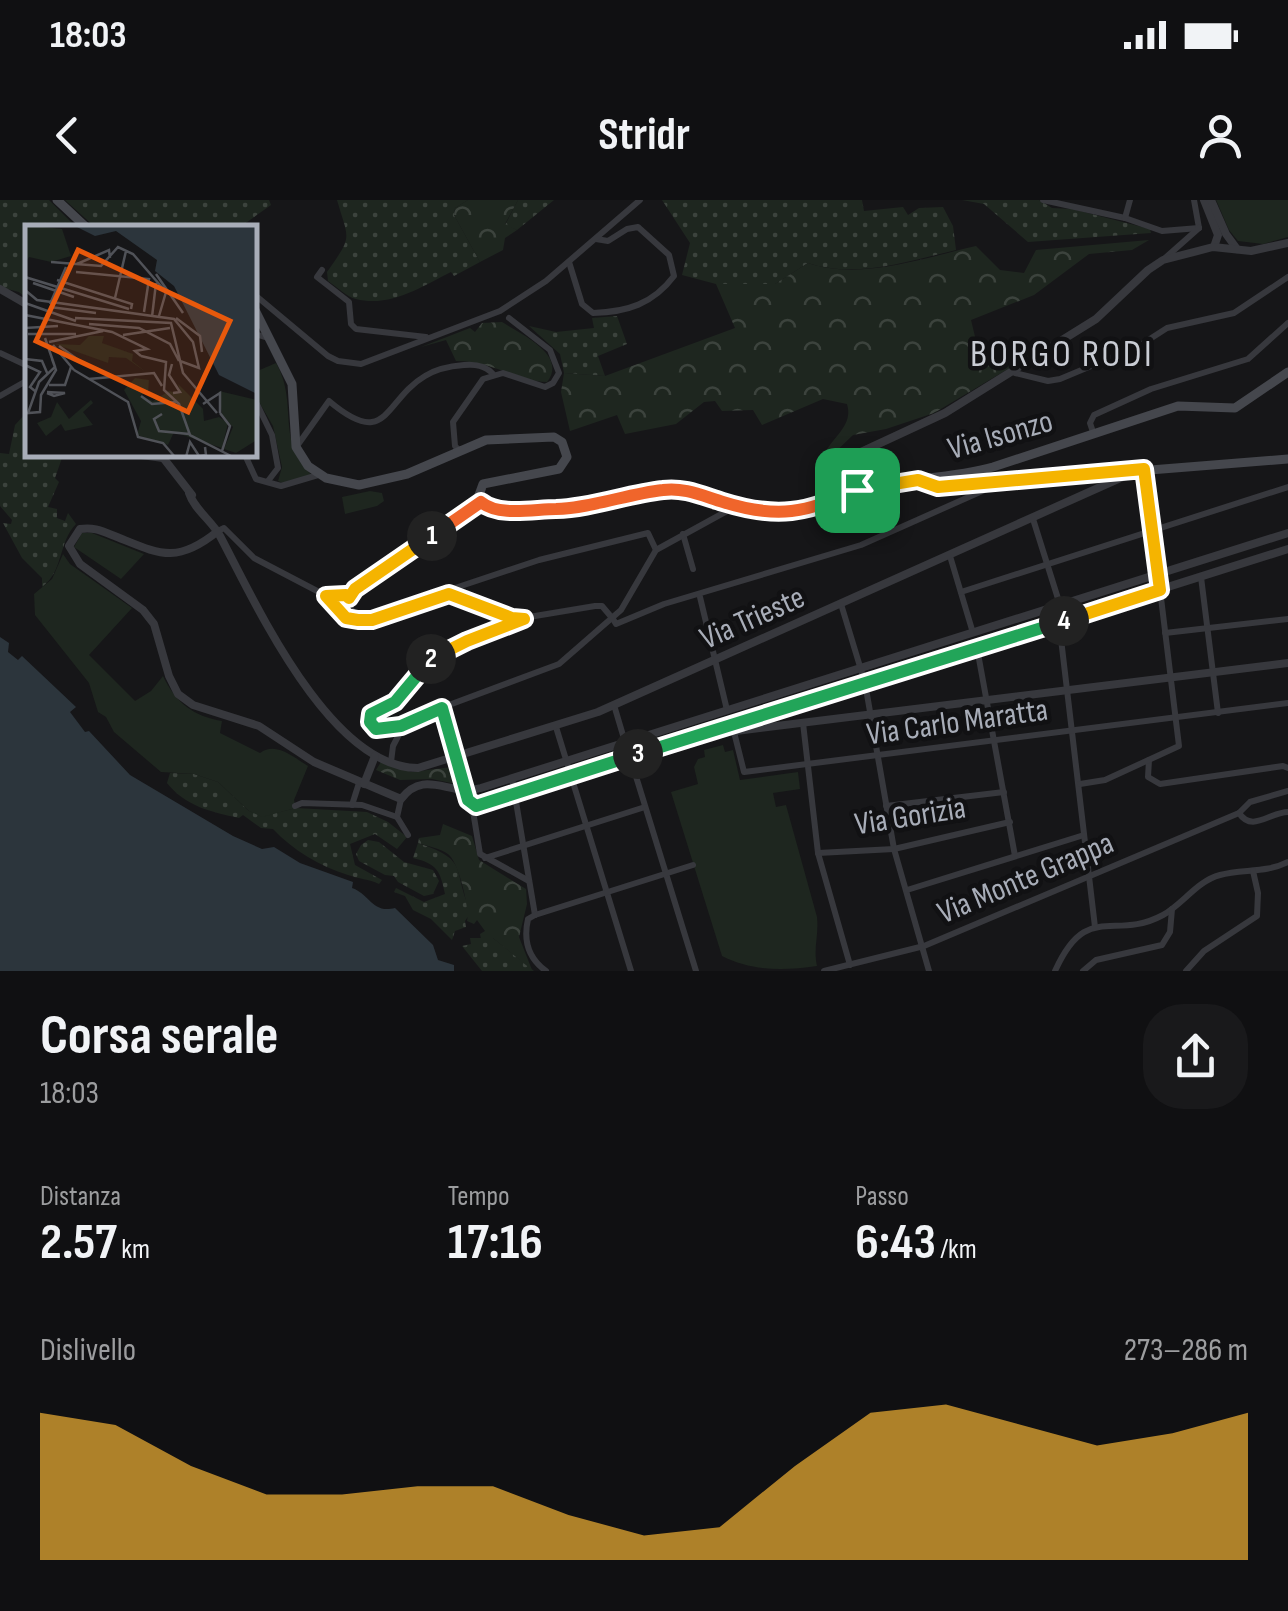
<!DOCTYPE html>
<html lang="it">
<head>
<meta charset="utf-8">
<style>
	body { margin:0; font-family:"Sofia Sans Condensed",sans-serif; background:#19191b; color:#f1f3f6; height:100vh; display:flex; flex-direction:column; font-size:38px; white-space:nowrap }
	* { box-sizing:border-box; margin:0 }
	p { font-size:32px; color:#9c9d9f }
	.icon { flex:none; width:55px; height:55px; fill:none; stroke:currentColor; stroke-width:2; stroke-linecap:round; stroke-linejoin:round }
	.map { position:relative; height:771px; overflow:hidden }
	.drawer { display:flex; flex-direction:column; background:#101012; flex:1 }
	.drawer>* { flex:none }
	.pin { position:absolute; display:grid; place-items:center; width:85px; height:85px; color:#fff; margin:-42px; border-radius:20px; box-shadow:0 5px 15px #0006 }
	.km { position:absolute; width:50px; height:50px; margin:-25px; border-radius:50%; background:#222; color:#fff; font-size:28px; line-height:50px; text-align:center }
	.round { display:grid; place-items:center; flex:none; width:105px; height:105px; border-radius:40px; background:#19191b }
	.headline { display:flex; align-items:center; justify-content:space-between; height:170px; padding:0 40px }
	h1 { font-size:55px; font-weight:700; line-height:75px }
	.metrics { display:grid; grid-template-columns:repeat(3,1fr); gap:15px; height:170px; padding:10px 40px }
	.metrics div { display:grid; align-content:center }
	.metrics b { font-size:50px; font-weight:700 }
	.metrics small { font-size:28px; font-weight:400 }
	.metrics p { font-size:28px }
	.chart { height:280px; padding:20px 40px }
	.chart p { display:flex; justify-content:space-between }
	.chart svg { width:100%; height:180px; margin-top:10px; fill:#f2b134; opacity:.7 }
	.status { display:flex; justify-content:space-between; align-items:center; height:70px; padding:0 50px; background:#101012; direction:ltr }
	.status svg { height:28px; fill:currentColor }
	header { display:flex; justify-content:space-between; align-items:center; height:130px; padding:0 40px; background:#101012; font-size:45px; font-weight:700 }
	.map>svg:first-child { display:block }
	.grass { fill:url(#grass-dots) }
	.forest { fill:url(#forest-crowns) }
	.park { fill:#1e261f }
	.water { fill:#2c353c }
	.lines { fill:none; stroke-linecap:round; stroke-linejoin:round }
	.minor { stroke:#37383d; stroke-width:6 }
	.tertiary { stroke:#37383d; stroke-width:8 }
	.secondary { stroke:#45474d; stroke-width:9 }
	.split-1-casing { stroke:#fff; stroke-width:20 }
	.split-2-casing { stroke:#fff; stroke-width:20 }
	.split-3-casing { stroke:#fff; stroke-width:20 }
	.split-4-casing { stroke:#fff; stroke-width:20 }
	.split-5-casing { stroke:#fff; stroke-width:20 }
	.split-1 { stroke:#f0652b; stroke-width:12 }
	.split-2 { stroke:#f5b400; stroke-width:12 }
	.split-3 { stroke:#22a559; stroke-width:12 }
	.split-4 { stroke:#22a559; stroke-width:12 }
	.split-5 { stroke:#f5b400; stroke-width:12 }
	.labels { text-anchor:middle; stroke-width:9; stroke-linejoin:round; paint-order:stroke }
	.street-label { font-size:32px; fill:#a8adb8; stroke:#111113 }
	.quarter-label { font-size:38px; letter-spacing:2.5px; fill:#c9ccd4; stroke:#111113 }
	.inset-road { fill:none; stroke:#505258; stroke-width:2.5 }
	.view { fill:#e8590c; fill-opacity:0.15; stroke:#e8590c; stroke-width:5 }
	.inset-edge { fill:none; stroke:#a8adb8; stroke-width:5 }
</style>
</head>
<body>
<div class="status"><b>18:03</b><svg viewBox="0 0 49 12"><path d="M0 12V9h3v3zM5 12V6h3v6zM10 12V3h3v9zM15 12V0h3v12zM26 1h20v11H26zM47 4h2v5h-2z"/></svg></div>
<header><svg class="icon" aria-label="back" viewBox="0 0 24 24"><path d="M15 5l-7 7 7 7"/></svg>Stridr<svg class="icon" aria-label="person" viewBox="0 0 24 24"><circle cx="12" cy="8" r="4"/><path d="M4 21q1-7 8-7t8 7"/></svg></header>
<div class="map">
<svg width="1288" height="771" viewBox="0 0 1288 771">
	<defs>
		<pattern id="grass-dots" width="8" height="8" patternUnits="userSpaceOnUse" patternTransform="scale(2.5)"><rect width="8" height="8" fill="#1e261f"/><path d="M2 2h.1M6 6h.1" fill="none" stroke="#3c433d" stroke-width="1.8" stroke-linecap="round"/></pattern>
		<pattern id="forest-crowns" width="20" height="18" patternUnits="userSpaceOnUse" patternTransform="scale(2.5)"><rect width="20" height="18" fill="#1e261f"/><path d="M2 6a3 3 0 1 1 6 0M12 15a3 3 0 1 1 6 0" fill="none" stroke="#3c433d"/></pattern>
	</defs>
	<rect width="100%" height="100%" fill="#161618"/>
	<g class="grass">
		<path d="M0,0H49L76,27L28,28L27,99L19,92L0,87Z"/>
		<path d="M65,0H269L271,5L240,27L96,28Z"/>
		<path d="M337,0H468L455,8L454,15L480,62L454,76L451,72C423,86 390,108 356,99C347,97 337,87 328,81L327,72C353,35 349,41 337,0Z"/>
		<path d="M518,0H554L517,30L505,25Z"/>
		<path d="M662,0H862L864,11L903,7L908,15L919,8L943,7L953,26L956,50C909,61 855,79 808,63L775,84H716L682,75L690,43Z"/>
		<path d="M962,0H1039L1052,8L1072,9L1150,29L1151,33L1028,42L984,4Z"/>
		<path d="M617,116L627,144L598,156L605,176L564,173L560,154L529,126L556,132L594,128L592,118Z"/>
		<path d="M27,212L28,255H63L55,278L59,282L48,307L57,309V318L65,321L68,313L76,324C58,342 64,371 42,387V378L22,358L3,323L11,324L12,320L0,306V253L9,254L15,225Z"/>
		<path d="M170,573L194,574L218,582L249,611L271,614L296,608L367,612L388,622L407,637L397,649L375,634L350,644L355,665L382,680L379,684C369,679 359,679 348,675C319,666 293,650 273,629L261,628L243,615L239,618C211,612 185,606 167,583Z"/>
		<path d="M368,640L379,642L404,662L433,670L439,681L433,694L424,696L398,682L394,676L385,675L359,661L356,654L361,645Z"/>
		<path d="M418,643C471,661 451,668 471,712L465,721L466,727L455,731L452,740L431,719L413,710L405,696L394,692L396,688L424,702L445,694C440,671 438,664 413,658Z"/>
		<path d="M470,738H493L534,771H482L462,746L471,744Z"/>
	</g>
	<g class="forest">
		<path d="M468,0H518L505,24L517,30L505,38L503,50L480,62L454,15L455,8Z"/>
		<path d="M1149,40L1132,50L1089,54L1034,95L971,120L982,166L1038,151L934,213L886,229L853,235L830,257L824,256C831,237 854,227 847,204L823,199L762,225L753,210L722,211L715,201L704,202L676,224L625,234L617,215L570,231L561,192L564,173L605,176L735,128L716,84H775L808,63C860,81 923,58 976,46L1000,70L1024,73L1036,50Z"/>
		<path d="M502,122C522,135 568,155 547,182C516,181 493,161 456,161L446,140L421,147L470,128L475,132L482,123Z"/>
		<path d="M381,562L411,572L452,567L458,571L461,585L432,579L400,580L376,570Z"/>
		<path d="M443,624L472,636L479,660L526,689L527,704L519,737L532,770L493,738L481,739L480,734L485,731L477,720L474,724L467,721C470,710 459,662 448,654C440,648 427,646 418,643L419,638L440,635Z"/>
	</g>
	<g class="park">
		<path d="M1216,0H1288V37L1263,44L1238,41L1229,30Z"/>
		<path d="M276,163C299,203 275,241 312,275L285,284L278,281L282,267L273,226L255,195V172Z"/>
		<path d="M370,291L382,293L384,301L377,306L345,314L342,297Z"/>
		<path d="M82,333H92L144,354L121,379L74,347Z"/>
		<path d="M63,354L70,364L132,408L89,455L135,501L151,491L163,476C176,503 193,516 222,521L220,533L260,553C276,541 293,557 308,566L294,600L296,608L262,617L249,611L218,582L194,574L161,572L114,532L106,517L98,512L89,483L35,415L34,394L52,379Z"/>
		<path d="M723,545L725,552L733,550L740,580L798,572L800,589L773,593L776,607L786,605L817,717C819,736 813,748 817,766C783,771 751,771 722,756L671,592L698,584L694,567L698,559L705,557L704,550Z"/>
	</g>
	<path class="water" d="M0,437L9,443L8,452L18,460L22,456L76,507L70,512L85,532L89,531L130,575L233,636L262,649L274,647L300,663L353,682L352,688C370,694 372,714 395,708L433,745L438,760L454,765V771H0Z"/>
	<g class="lines">
		<g class="minor">
			<path d="M1043,0L1125,18L1162,31L1199,28"/>
			<path d="M1194,0L1199,28"/>
			<path d="M1125,18L1130,0"/>
			<path d="M1164,59L1199,28"/>
			<path d="M569,62L582,104L593,113C627,112 653,104 674,76L669,55L638,27L627,29L608,41L596,39"/>
			<path d="M322,70L317,77L349,102L351,124L356,129L426,137"/>
			<path d="M255,95L328,156L338,161L361,164L500,111L546,81L640,0"/>
			<path d="M255,134L268,138"/>
			<path d="M0,153L28,166"/>
			<path d="M1015,173L1048,181L1060,179L1139,146L1167,128L1234,113L1288,77"/>
			<path d="M0,196L28,180"/>
			<path d="M255,200L272,235L278,268L268,281"/>
			<path d="M1093,232L1090,223L1094,215L1151,189L1248,159L1288,123"/>
			<path d="M297,246L329,201C388,251 384,200 425,176C436,169 451,166 464,165C475,164 485,165 493,174"/>
			<path d="M460,251L455,246L453,222L483,179L503,173L545,187L553,183L559,173L550,150L509,118"/>
			<path d="M134,255L163,259"/>
			<path d="M245,255L256,279L281,286L318,275"/>
			<path d="M1033,319L1060,405"/>
			<path d="M218,331L224,328L254,358L319,392L346,418L372,419L449,394L517,419L595,406H602L613,419"/>
			<path d="M683,334L693,369"/>
			<path d="M950,356L973,433"/>
			<path d="M1201,377L1218,513"/>
			<path d="M961,392L1288,287"/>
			<path d="M450,393L455,388L539,360L648,333L656,350"/>
			<path d="M325,396L349,397"/>
			<path d="M349,397L355,389L481,302"/>
			<path d="M349,397L350,407L357,419"/>
			<path d="M700,397L727,510"/>
			<path d="M841,404L865,483L894,649L929,771"/>
			<path d="M613,419L616,424L664,404L861,345L998,284"/>
			<path d="M1059,422L1095,727"/>
			<path d="M1165,433L1288,419"/>
			<path d="M977,448L1015,656"/>
			<path d="M614,505L625,542"/>
			<path d="M442,508L457,558"/>
			<path d="M803,523L818,653L850,765"/>
			<path d="M401,526L376,529L369,518L395,502L424,466L443,452L524,419"/>
			<path d="M556,527L631,771"/>
			<path d="M734,532L744,572L1288,503"/>
			<path d="M630,557L696,771"/>
			<path d="M1149,560L1148,577L1160,584L1283,566L1288,568"/>
			<path d="M391,562L393,546L406,521L559,464L621,410L656,350L736,306"/>
			<path d="M512,578L535,715"/>
			<path d="M1080,584L1105,580L1179,546L1158,373"/>
			<path d="M1288,591L1250,602L1239,613C1252,633 1270,612 1288,612"/>
			<path d="M401,599L397,617L408,635"/>
			<path d="M352,605L359,583"/>
			<path d="M295,606L302,603L362,605L397,617"/>
			<path d="M475,606L473,611L480,654L529,681"/>
			<path d="M886,606L1004,592"/>
			<path d="M818,653L894,649L1010,622"/>
			<path d="M485,658L645,607"/>
			<path d="M907,690L1084,635"/>
			<path d="M535,715L693,665"/>
			<path d="M535,715L528,719C523,741 528,758 546,771"/>
			<path d="M824,771L924,746L1239,613"/>
			<path d="M1055,771C1087,700 1113,742 1163,715C1183,704 1197,681 1220,675C1242,669 1267,673 1288,662"/>
			<path d="M1083,771L1096,760L1162,745L1170,732L1172,709"/>
			<path d="M1186,771L1204,751L1257,716L1258,693L1253,671"/>
		</g>
		<g class="tertiary">
			<path d="M1204,0L1218,35L1214,47"/>
			<path d="M1211,0L1226,34L1237,49"/>
			<path d="M0,89L28,105"/>
			<path d="M161,255L192,295"/>
			<path d="M1144,269L1158,373"/>
			<path d="M857,290L852,266L861,252L945,213L1096,119L1148,70L1163,60L1213,47L1251,51L1288,43"/>
			<path d="M189,293C194,309 212,321 220,336C256,404 330,568 418,568L598,512L1136,271"/>
			<path d="M218,331C175,366 158,353 112,335C100,330 92,327 80,329L69,346L80,364L143,410L154,424L169,476L178,494L193,505L259,526L314,562L401,599C425,568 449,597 481,588L1288,333"/>
			<path d="M720,533L1288,463"/>
			<path d="M457,558L469,600L475,606L1288,349"/>
			<path d="M364,584L375,556"/>
		</g>
		<g class="secondary">
			<path d="M57,0L87,28"/>
			<path d="M255,110L292,184L296,247L308,266L326,278L359,285L407,274L486,240L554,237L562,242L567,257L559,269L483,284L479,295L481,302C510,326 623,296 660,290C703,284 745,317 794,312C820,309 840,293 865,287C907,277 951,279 993,267L1178,206L1235,208L1288,172"/>
			<path d="M923,281L937,287L1288,259"/>
		</g>
	</g>
	<g class="lines">
		<defs>
			<path id="split-1" d="M432,336L481,302C499,317 534,309 556,309C592,308 627,294 663,290C684,287 703,296 723,302C777,319 807,313 857,290"/>
			<path id="split-2" d="M431,459L467,441L524,419L512,418L449,394L372,420H358L346,418L326,396L346,395L349,398L355,389L432,336"/>
			<path id="split-3" d="M431,459L395,502L371,514L370,522L376,529L401,526L442,508L468,600L476,606L638,554"/>
			<path id="split-4" d="M638,554L1064,421"/>
			<path id="split-5" d="M857,290L918,280L938,287L1144,269L1160,390L1064,421"/>
		</defs>
		<use href="#split-1" class="split-1-casing"/>
		<use href="#split-2" class="split-2-casing"/>
		<use href="#split-3" class="split-3-casing"/>
		<use href="#split-4" class="split-4-casing"/>
		<use href="#split-5" class="split-5-casing"/>
		<use href="#split-1" class="split-1"/>
		<use href="#split-2" class="split-2"/>
		<use href="#split-3" class="split-3"/>
		<use href="#split-4" class="split-4"/>
		<use href="#split-5" class="split-5"/>
	</g>
	<g class="labels">
		<g class="street-label">
			<text transform="translate(1000 234) rotate(-16)" y="11">Via Isonzo</text>
			<text transform="translate(752 417) rotate(-24)" y="11">Via Trieste</text>
			<text transform="translate(957 521) rotate(-8)" y="11">Via Carlo Maratta</text>
			<text transform="translate(910 615) rotate(-9)" y="11">Via Gorizia</text>
			<text transform="translate(1025 677) rotate(-23)" y="11">Via Monte Grappa</text>
		</g>
		<g class="quarter-label">
			<text x="1062" y="166">BORGO RODI</text>
		</g>
	</g>
	<g transform="translate(25 25)">
		<rect width="232" height="232" fill="#161618"/>
		<path d="M110,153L124,155L123,168L115,170L128,176L144,166L156,169L153,159L178,184L179,196L194,192L203,198L197,223L149,207L143,220L112,210L116,196L99,165ZM66,175L68,178L58,187L68,200L40,206L36,199L21,211L12,198L26,192L32,177L44,194Z" fill="#1e261f"/>
		<path d="M64,111H79L77,118L108,129L107,136L121,147L101,133L84,132L83,138L30,119L55,120ZM194,166L232,175V215L211,228L199,224L208,202L197,190Z" fill="#1e261f"/>
		<path d="M0,0L37,4L46,31L26,37L4,32L0,38Z" fill="#1e261f"/>
		<path d="M48,0H232V169L194,150L149,61L130,46L132,35L91,6L70,11Z" fill="#2c353c"/>
		<path class="inset-road" d="M26,37L76,41L93,22L108,29L141,67L134,91M52,39L84,25L85,33M51,47L124,54L119,87M131,49L158,88M0,52L104,84M32,55L107,79L106,84M8,58L49,72M0,65L12,75L149,94L168,117L174,143L155,136M90,73L101,26M0,78L51,96M25,79L41,42M25,82L71,88M0,90L87,107L122,124L110,126L116,131M127,92L131,58M50,93L146,98L158,148L192,188M151,93L175,111L177,127M64,99L114,103L145,119L154,136M0,103L33,101M3,109H51M98,110L145,103M20,113L30,142L14,157L3,188L15,187L16,170L31,145L27,134M24,117L78,106M28,120L49,145M34,121L59,139M116,131L141,137L139,165L154,179L165,210L208,232M0,134L17,136L23,150M147,139L144,150L155,167L148,168M0,140L15,147L5,162L10,166M49,145L103,177L113,212L138,218L150,232M64,154L129,148L137,161M24,160H40L46,142M22,168L29,171L40,168L22,167M116,171L127,179L151,177M178,179L195,168V188M195,188L205,201L197,226M137,189L129,194L134,206L164,209M161,232L165,217L174,231L181,230L180,222"/>
		<path class="view" d="M53,25L205,96L163,187L11,116Z"/>
		<rect width="232" height="232" class="inset-edge"/>
	</g>
</svg>
<div class="pin" style="left:857px;top:290px;background:#1e9e55"><svg class="icon" aria-label="arrive" viewBox="0 0 24 24"><path d="M6 21V4h12l-3 4 3 4H6"/></svg></div>
<b class="km" style="left:432px;top:336px">1</b>
<b class="km" style="left:431px;top:459px">2</b>
<b class="km" style="left:638px;top:554px">3</b>
<b class="km" style="left:1064px;top:421px">4</b>
</div>
<section class="drawer">
<div class="headline"><div><h1>Corsa serale</h1><p>18:03</p></div><a class="round"><svg class="icon" aria-label="share" viewBox="0 0 24 24"><path d="M12 15V3M7 8l5-5 5 5M5 13v7h14v-7"/></svg></a></div>
<div class="metrics">
<div><p>Distanza</p><b>2.57<small> km</small></b></div>
<div><p>Tempo</p><b>17:16</b></div>
<div><p>Passo</p><b>6:43<small> /km</small></b></div>
</div>
<div class="chart"><p><span>Dislivello</span>273–286 m</p>
<svg viewBox="0 0 160 44" preserveAspectRatio="none"><path d="M0 44V8L10 11L20 21L30 28L40 28L50 26L60 26L70 33L80 38L90 36L100 21L110 8L120 6L130 11L140 16L150 13L160 8V44z"/></svg>
</div>
</section>
</body>
</html>
